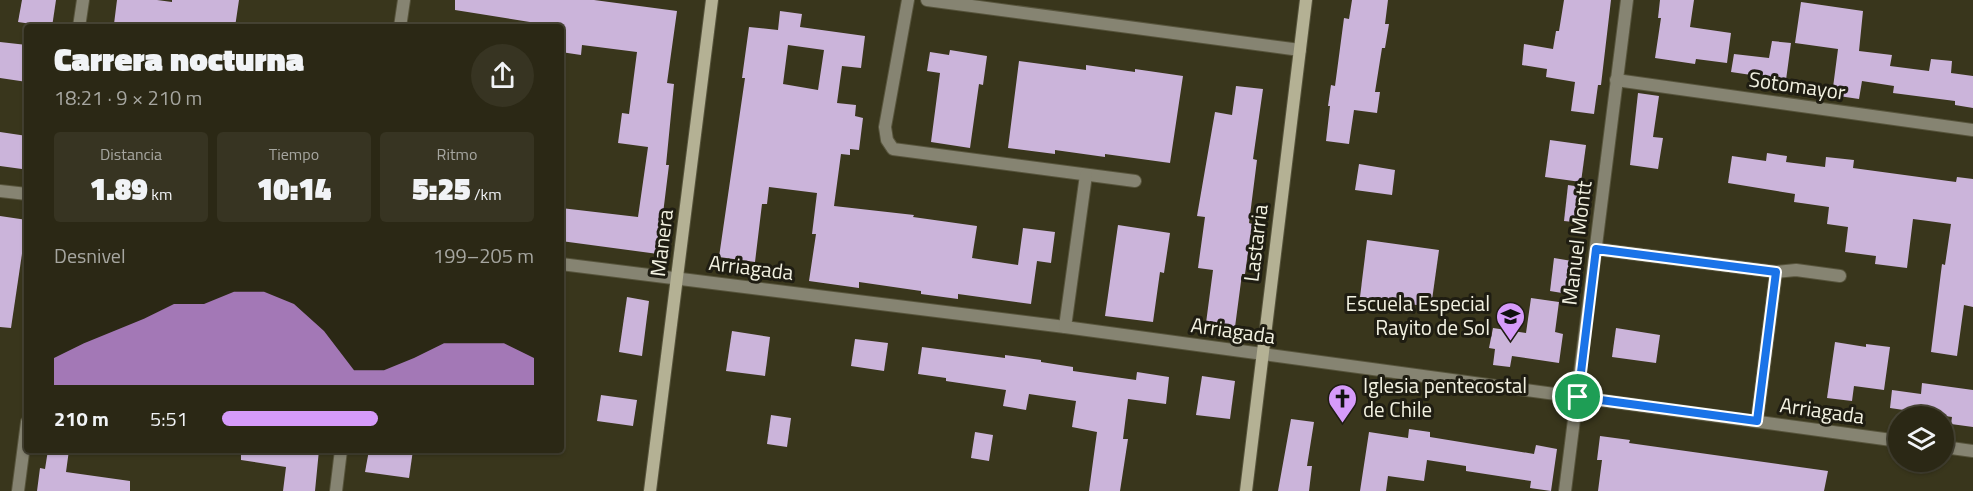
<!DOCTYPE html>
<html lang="es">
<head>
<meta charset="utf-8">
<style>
	body { margin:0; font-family:"Titillium Web",sans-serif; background:#373422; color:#f1f3f6; height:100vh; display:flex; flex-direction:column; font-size:22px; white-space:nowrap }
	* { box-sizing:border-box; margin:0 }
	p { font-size:20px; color:#a6a6a0 }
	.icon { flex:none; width:33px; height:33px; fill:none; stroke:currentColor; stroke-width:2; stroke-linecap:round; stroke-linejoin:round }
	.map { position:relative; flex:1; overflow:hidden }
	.sheet { position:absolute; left:24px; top:24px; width:540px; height:429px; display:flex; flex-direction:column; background:#2b2815; border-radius:6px; box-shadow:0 2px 4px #0004,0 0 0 2px #474434 }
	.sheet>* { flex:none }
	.fabs { position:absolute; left:1888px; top:406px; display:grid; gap:12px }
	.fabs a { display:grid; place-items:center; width:66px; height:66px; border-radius:50%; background:#2b2815; box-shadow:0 2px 4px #0004,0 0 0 2px #474434; font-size:30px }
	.pin { position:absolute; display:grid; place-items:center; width:51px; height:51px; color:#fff; margin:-26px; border:3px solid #fff; border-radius:50%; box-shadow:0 2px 6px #0007 }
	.round { display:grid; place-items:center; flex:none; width:63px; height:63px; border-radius:32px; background:#373422 }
	.summary { display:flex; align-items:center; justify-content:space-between; height:102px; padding:0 30px }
	h1 { font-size:33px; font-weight:800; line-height:45px }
	.metrics { display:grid; grid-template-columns:repeat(3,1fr); gap:9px; height:102px; padding:6px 30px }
	.metrics div { display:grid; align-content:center; border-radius:6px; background:#373422; text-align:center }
	.metrics b { font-size:30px; font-weight:800 }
	.metrics small { font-size:16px; font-weight:400 }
	.metrics p { font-size:16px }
	.chart { height:168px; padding:12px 30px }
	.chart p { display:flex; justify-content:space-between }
	.chart svg { width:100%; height:108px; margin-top:6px; fill:#d69bfa; opacity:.7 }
	ul { padding:0 30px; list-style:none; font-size:20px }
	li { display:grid; grid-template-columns:96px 72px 1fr; align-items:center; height:45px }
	li i { height:15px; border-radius:8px; background:#d69bfa }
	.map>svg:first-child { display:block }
	.building { fill:#cbb4da; fill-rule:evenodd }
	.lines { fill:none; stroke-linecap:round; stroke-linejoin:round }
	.minor-casing { stroke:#57543c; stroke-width:14 }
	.tertiary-casing { stroke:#57543c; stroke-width:14 }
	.secondary-casing { stroke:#57543c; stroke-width:14 }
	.minor { stroke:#868472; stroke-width:12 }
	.tertiary { stroke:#868472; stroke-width:12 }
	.secondary { stroke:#b4b194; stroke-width:12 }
	.route-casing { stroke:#fff; stroke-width:12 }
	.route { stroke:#1a73e8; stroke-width:8 }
	.labels { text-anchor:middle; stroke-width:6; stroke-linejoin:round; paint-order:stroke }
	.street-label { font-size:21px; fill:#f2f1e1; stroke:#1f1d12 }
	.poi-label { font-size:21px; fill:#f2f1e1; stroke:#1f1d12; text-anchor:end }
</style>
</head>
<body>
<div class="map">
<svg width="1973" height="491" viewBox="0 0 1973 491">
	<rect width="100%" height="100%" fill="#39361c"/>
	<g class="building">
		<path d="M22,0H56L52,27L18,22Z"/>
		<path d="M117,0H157L172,2V0H239L235,27H193L160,22V27H135L114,24Z"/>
		<path d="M455,0H594L677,11L667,83L674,84L666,165H669L658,254L561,241V208L638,217L648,147L618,143L622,113L629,114L637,52L582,45L581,55L561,52V27L455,10Z"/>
		<path d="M1352,0H1388L1385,24H1389L1385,48H1382L1375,92H1380L1377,113L1354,110L1349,144L1326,141L1330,106H1328L1331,85L1335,86L1344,18L1349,19Z"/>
		<path d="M1564,0H1611L1601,85H1598L1594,114L1571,111L1575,82L1546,77L1547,69L1522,65L1524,44L1553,49L1556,31H1559Z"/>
		<path d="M1660,0H1694L1690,27L1731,33L1727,63L1696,59L1695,64L1655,58L1661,18H1658Z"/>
		<path d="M1801,2L1863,11L1859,51L1892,55L1890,66L1929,71L1931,59L1952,61L1951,73L1973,76V108L1955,105V101L1893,93L1894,86L1862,81L1859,99L1832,95L1838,49L1795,43Z"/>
		<path d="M780,11L802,14L800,27L865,36L861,68L842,66L837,103L856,105L855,116L863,118L859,150L850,149V155L841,154L834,206L914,215L913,217L977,226L972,258L1018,265L1023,228L1055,232L1051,263L1037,261L1031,304L958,294V299L921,294V291L859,282V288L809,281L816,234H812L817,193L769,187L767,204H762L755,262L719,257L745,78H742L749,27L778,30ZM788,45L824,50L818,90L783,84Z"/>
		<path d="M1772,41L1791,43L1786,80L1731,72L1734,54L1769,58Z"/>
		<path d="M0,42L27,45V82L0,78Z"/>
		<path d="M950,50L987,56L983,85L979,84L970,148L931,142L940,73L927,71L930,52L949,55Z"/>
		<path d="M1019,61L1086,70V65L1135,72V69L1183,76L1170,163L1105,154V157L1055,150V154L1008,148Z"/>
		<path d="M1236,86L1263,89L1253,159L1257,160L1249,223L1252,224L1245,274H1242L1235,327L1206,323L1213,270L1198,268L1205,217L1197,216L1215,112L1232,115Z"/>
		<path d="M1638,93L1659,96L1653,137L1663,138L1658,169L1630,165Z"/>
		<path d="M0,132L27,136L22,169L0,166Z"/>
		<path d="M1550,140L1586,145L1581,182L1545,177Z"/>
		<path d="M1767,153L1787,156L1786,162L1825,167L1826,157L1854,160L1853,168L1956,182L1957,177L1973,179V307L1964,305L1957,356L1931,352L1942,264L1945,265L1951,224L1913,219L1907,268L1875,264L1876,256L1845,252L1848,227L1827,224L1829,207L1794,202L1795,194L1728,183L1732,156L1766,161Z"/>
		<path d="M1359,164L1395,170L1392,195L1355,190Z"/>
		<path d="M1568,185L1588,188L1583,223L1564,221Z"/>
		<path d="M0,216L27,220L11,328L0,327Z"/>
		<path d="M1118,225L1170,233L1164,273L1160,272L1153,322L1105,316Z"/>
		<path d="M1367,240L1439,250L1431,307L1360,297Z"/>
		<path d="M1554,258L1578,262L1574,295L1550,291Z"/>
		<path d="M627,297L649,301L642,356L619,352Z"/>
		<path d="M1531,298L1559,302L1555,332L1563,334L1559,363L1512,356L1510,367L1493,365L1495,349L1489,348L1493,328L1526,333Z"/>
		<path d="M1616,328L1660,335L1656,363L1612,357Z"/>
		<path d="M732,331L770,337L765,376L726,371Z"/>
		<path d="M855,339L888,343L884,371L851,366Z"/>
		<path d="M1835,342L1866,347V344L1890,347L1884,390L1854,386L1852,401L1827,398Z"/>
		<path d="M922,347L1005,358V355L1041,360V362L1073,367V371L1136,380L1137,372L1169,377L1166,404L1128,399L1123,439H1128L1120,491H1089L1097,432L1072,427L1076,401L1029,394L1026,410L1003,406L1006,390L946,381V378L918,374Z"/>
		<path d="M1202,376L1235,381L1230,419L1196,415Z"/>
		<path d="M1922,383L1973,390V427L1951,424L1952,417L1890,408L1892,390L1921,394Z"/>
		<path d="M601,395L637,400L633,426L597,421Z"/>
		<path d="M771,415L791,418L787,447L767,444Z"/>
		<path d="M1291,419L1314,422L1307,466H1312L1309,491H1278Z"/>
		<path d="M1409,429L1430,432V437L1534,454L1536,445L1557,449L1551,491L1530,488L1531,481L1466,471V466L1427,460L1424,481L1388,476L1386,491H1360L1369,432L1408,438Z"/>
		<path d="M975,432L993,435L989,461L971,458Z"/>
		<path d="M1600,436L1630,440L1629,443L1828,471L1824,491H1598L1602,460H1597Z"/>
		<path d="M48,450H69L66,472L130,481V491H37L40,468L45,469Z"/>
		<path d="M241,450H319L315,491H283L286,467L241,460Z"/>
		<path d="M369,450H413L409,478L365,472Z"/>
	</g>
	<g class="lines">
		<defs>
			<g id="minor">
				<path d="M908,0L885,127L887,140L893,149L1135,181"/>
				<path d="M79,27L83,0"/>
				<path d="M400,27L404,0"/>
				<path d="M1616,80L1973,130"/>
				<path d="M0,191L27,194"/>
				<path d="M1596,249L1776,272L1757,421"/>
				<path d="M561,264L1065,327L1899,441"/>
				<path d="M1776,272L1796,270L1840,276"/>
				<path d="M1065,327L1086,175"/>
				<path d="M1944,447L1973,451"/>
				<path d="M18,491L27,422"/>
				<path d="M336,491L341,450"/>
				<path d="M1565,491L1627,0"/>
			</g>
			<path id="tertiary" d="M927,0L1300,50"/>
			<g id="secondary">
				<path d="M650,491L712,0"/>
				<path d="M1246,491L1306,0"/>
			</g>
		</defs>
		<use href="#minor" class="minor-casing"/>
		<use href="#tertiary" class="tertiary-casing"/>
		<use href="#secondary" class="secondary-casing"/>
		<use href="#minor" class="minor"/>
		<use href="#tertiary" class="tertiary"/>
		<use href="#secondary" class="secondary"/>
	</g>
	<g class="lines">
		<defs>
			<path id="route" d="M1596,249L1776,272L1757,421L1578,397Z"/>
		</defs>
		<use href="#route" class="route-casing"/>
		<use href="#route" class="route"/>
	</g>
	<defs>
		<symbol id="school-pin" viewBox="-11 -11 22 30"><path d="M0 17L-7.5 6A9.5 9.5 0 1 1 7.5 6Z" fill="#d69bfa" stroke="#1f1d12"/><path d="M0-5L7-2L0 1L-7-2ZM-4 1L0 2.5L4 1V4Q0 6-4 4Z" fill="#111"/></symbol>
		<symbol id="church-pin" viewBox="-11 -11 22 30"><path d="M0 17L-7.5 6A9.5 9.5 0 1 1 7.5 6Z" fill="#d69bfa" stroke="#1f1d12"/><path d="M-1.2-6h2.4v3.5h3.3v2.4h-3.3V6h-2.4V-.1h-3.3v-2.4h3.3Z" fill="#111"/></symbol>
	</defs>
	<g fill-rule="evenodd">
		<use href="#school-pin" x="1494" y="300" width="33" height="45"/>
		<use href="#church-pin" x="1326" y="382" width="33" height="45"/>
	</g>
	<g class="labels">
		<g class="street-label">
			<text transform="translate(1797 86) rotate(8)" y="7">Sotomayor</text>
			<text transform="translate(662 243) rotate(-83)" y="7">Manera</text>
			<text transform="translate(1256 243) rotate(-83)" y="7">Lastarria</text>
			<text transform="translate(1577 243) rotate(-83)" y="7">Manuel Montt</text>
			<text transform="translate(751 268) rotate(7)" y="7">Arriagada</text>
			<text transform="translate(1233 331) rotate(8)" y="7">Arriagada</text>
			<text transform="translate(1822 411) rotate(8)" y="7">Arriagada</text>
		</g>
		<g class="poi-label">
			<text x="1490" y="311">Escuela Especial<tspan x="1490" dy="24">Rayito de Sol</tspan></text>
			<text x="1363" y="393" text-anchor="start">Iglesia pentecostal<tspan x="1363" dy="24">de Chile</tspan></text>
		</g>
	</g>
</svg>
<div class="fabs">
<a><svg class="icon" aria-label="layers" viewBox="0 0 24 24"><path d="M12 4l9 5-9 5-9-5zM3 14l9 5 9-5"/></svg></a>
</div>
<div class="pin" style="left:1578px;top:397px;background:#1e9e55"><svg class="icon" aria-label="arrive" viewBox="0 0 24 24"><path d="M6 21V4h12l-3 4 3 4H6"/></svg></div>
<section class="sheet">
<div class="summary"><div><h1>Carrera nocturna</h1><p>18:21 · 9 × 210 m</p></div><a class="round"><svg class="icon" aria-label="share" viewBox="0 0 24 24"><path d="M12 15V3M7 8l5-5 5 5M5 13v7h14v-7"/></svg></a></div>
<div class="metrics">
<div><p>Distancia</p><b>1.89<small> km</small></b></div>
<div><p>Tiempo</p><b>10:14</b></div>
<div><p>Ritmo</p><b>5:25<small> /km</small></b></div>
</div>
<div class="chart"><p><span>Desnivel</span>199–205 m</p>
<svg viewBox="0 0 160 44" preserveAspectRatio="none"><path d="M0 44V33L10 27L20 22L30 17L40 11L50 11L60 6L70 6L80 11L90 22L100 38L110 38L120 33L130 27L140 27L150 27L160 33V44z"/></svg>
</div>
<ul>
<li><b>210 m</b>5:51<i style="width:50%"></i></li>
</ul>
</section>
</div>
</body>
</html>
